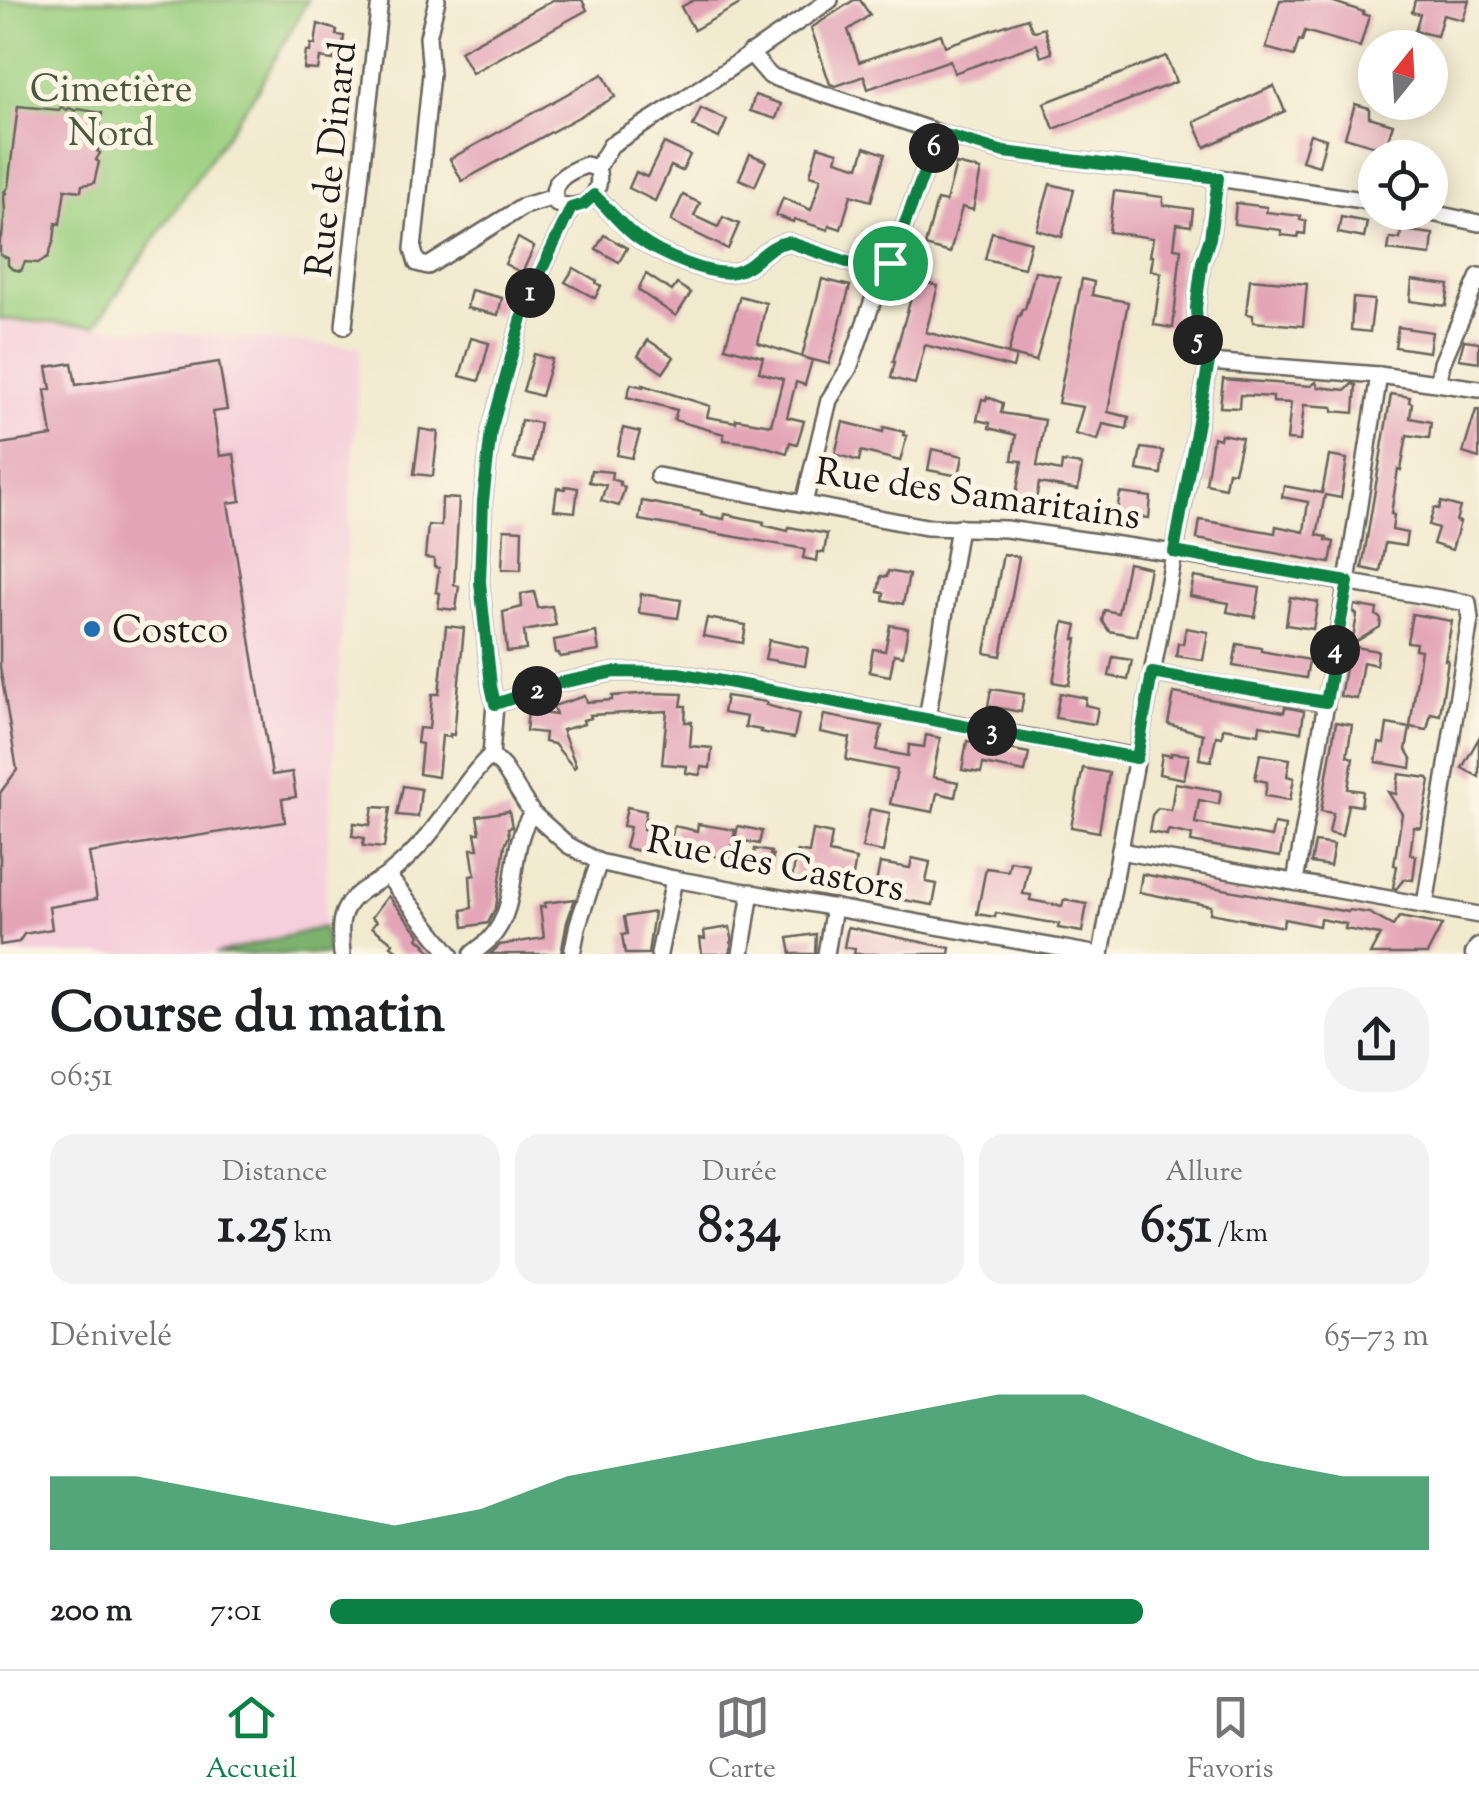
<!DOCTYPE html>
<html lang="fr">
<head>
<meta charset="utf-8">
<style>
	body { margin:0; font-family:"Sorts Mill Goudy",serif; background:#f2f2f2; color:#202124; height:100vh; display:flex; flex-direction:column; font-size:38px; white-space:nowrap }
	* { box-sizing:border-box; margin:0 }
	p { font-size:32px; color:#757577 }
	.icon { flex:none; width:55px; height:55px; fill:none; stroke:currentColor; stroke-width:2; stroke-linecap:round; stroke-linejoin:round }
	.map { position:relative; height:954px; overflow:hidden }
	.details { display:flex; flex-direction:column; background:#fff; flex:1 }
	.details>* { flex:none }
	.needle { width:65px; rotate:18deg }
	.tools { position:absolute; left:1358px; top:30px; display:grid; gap:20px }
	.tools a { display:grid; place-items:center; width:90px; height:90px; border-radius:50%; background:#fff; box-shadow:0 5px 25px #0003; font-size:50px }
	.pin { position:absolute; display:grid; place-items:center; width:85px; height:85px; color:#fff; margin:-42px; border:5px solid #fff; border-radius:50%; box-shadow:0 2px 10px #0007 }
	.km { position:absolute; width:50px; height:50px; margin:-25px; border-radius:50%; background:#222; color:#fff; font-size:28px; line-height:50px; text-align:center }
	.round { display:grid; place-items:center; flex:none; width:105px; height:105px; border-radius:40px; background:#f2f2f2 }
	.overview { display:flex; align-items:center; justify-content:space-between; height:170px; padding:0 50px }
	h1 { font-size:55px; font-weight:700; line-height:75px }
	.figures { display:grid; grid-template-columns:repeat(3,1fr); gap:15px; height:170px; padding:10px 50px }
	.figures div { display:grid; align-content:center; border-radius:25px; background:#f2f2f2; text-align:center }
	.figures b { font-size:50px; font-weight:700 }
	.figures small { font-size:28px; font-weight:400 }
	.figures p { font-size:28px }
	.chart { height:280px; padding:20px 50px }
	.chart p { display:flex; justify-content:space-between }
	.chart svg { width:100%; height:180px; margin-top:10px; fill:#0b8043; opacity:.7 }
	ul { padding:0 50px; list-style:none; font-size:32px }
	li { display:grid; grid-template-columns:160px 120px 1fr; align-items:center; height:75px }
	li i { height:25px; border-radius:12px; background:#0b8043 }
	.tabs { display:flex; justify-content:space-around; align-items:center; height:140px; border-top:2px solid #e0e0e0; background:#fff; font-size:28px; color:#757577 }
	.tabs a { display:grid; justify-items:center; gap:5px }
	.tabs .selected { color:#0b8043 }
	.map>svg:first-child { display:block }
	.built { fill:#f5cfdc }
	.green { fill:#9bcf80; stroke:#5c764e; stroke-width:2.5 }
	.forest { fill:#7cb26e; stroke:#4c6745; stroke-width:2.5 }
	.building { fill:#e3a4b7 }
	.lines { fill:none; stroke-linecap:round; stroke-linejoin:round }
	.minor-casing { stroke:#67645b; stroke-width:20 }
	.major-casing { stroke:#67645b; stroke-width:25 }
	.minor { stroke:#fff; stroke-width:15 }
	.major { stroke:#fff; stroke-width:20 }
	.route-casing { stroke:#fff; stroke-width:20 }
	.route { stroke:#0b8043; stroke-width:12 }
	.poi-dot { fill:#1f6fb2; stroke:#fcf5e5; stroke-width:4 }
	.labels { text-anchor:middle; stroke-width:10; stroke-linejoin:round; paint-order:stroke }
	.park-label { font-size:38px; fill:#485b3f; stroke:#fcf5e5 }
	.street-label { font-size:38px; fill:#1c1c1c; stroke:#fcf5e5 }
	.poi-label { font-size:38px; fill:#1c1c1c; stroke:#fcf5e5; text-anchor:start }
</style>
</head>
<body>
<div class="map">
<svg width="1479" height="954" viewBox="0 0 1479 954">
	<rect width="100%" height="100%" fill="#fcf5e5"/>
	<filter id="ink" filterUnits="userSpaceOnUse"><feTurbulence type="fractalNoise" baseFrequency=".01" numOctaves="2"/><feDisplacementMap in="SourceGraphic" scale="20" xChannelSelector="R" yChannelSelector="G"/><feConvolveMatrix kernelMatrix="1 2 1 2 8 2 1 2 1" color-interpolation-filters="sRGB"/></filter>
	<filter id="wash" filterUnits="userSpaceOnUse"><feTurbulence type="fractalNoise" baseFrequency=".0048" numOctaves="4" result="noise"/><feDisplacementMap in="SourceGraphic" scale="40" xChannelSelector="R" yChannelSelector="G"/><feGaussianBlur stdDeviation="2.25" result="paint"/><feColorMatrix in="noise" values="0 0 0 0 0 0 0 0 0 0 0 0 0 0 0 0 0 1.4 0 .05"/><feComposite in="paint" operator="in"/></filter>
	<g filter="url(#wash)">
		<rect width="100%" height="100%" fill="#f2eacf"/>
		<path class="built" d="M0,319L360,347L323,927L215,954H0Z"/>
		<path class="green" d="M0,0H308L258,89L95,326L0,319Z"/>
		<path class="forest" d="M323,927L330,954H215Z"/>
		<g id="blocks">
			<g class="building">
				<path d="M553,0H582L587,10L472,73L460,51Z"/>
				<path d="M694,0H747L694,30L681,7Z"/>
				<path d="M854,0H860L870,15L848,30L859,62L941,34L945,46L1027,18L1032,30L1035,31L1044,28L1052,53L1041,57L1037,44L954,73L950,60L868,89L864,76L836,86L830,84L811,28Z"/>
				<path d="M1280,0H1328L1364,12L1363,14L1369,16L1360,47L1305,31L1302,41L1299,40L1294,56L1266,48Z"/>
				<path d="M1415,0H1469L1463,20L1443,15L1437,36L1415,31L1420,14L1412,12Z"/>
				<path d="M318,24L337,30L336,35L344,36L342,52L334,51L333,60L320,58L318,70L304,69L306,51L310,52L311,44L315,45Z"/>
				<path d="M1166,56L1176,82L1054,129L1044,103Z"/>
				<path d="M603,74L615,97L462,181L450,159Z"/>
				<path d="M1274,86L1285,111L1205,147L1194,122Z"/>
				<path d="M755,95L781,104L776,119L750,111Z"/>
				<path d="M1355,104L1369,108V117L1393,124L1385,149L1345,137Z"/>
				<path d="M18,106L59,110L61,107L67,110L69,108L76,111L78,109L102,113L100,127L102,129L99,135L102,137L98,143L101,145L97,151L100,153L96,160L99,162L94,183L82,185L81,191L65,189L60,224L56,223L54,240L48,257L38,263L25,262L21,271L12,269L8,265V258L0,255V236L2,237L5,211L4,196L6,193L4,192L8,187Z"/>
				<path d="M701,108L727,120L719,138L693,126Z"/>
				<path d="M1310,134L1326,139L1319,166L1302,161Z"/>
				<path d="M664,143L690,155L682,171L671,166L655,201L629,188L636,172L647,177Z"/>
				<path d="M818,146L838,152L836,160L859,167L865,147L885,154L871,201L851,195L841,229L829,225L828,230L794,219L793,222L776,215L783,198L811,210L821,178L810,175Z"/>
				<path d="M750,154L766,161L755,186L739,179Z"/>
				<path d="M956,164L981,170L973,210L962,207L950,253L925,246L937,200L946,202Z"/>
				<path d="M1050,184L1074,190L1062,237L1037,230Z"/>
				<path d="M1114,191L1163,197V205L1193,209L1191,226L1177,224L1174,248L1181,249L1173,328L1154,325L1161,273L1151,270L1153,256H1150L1153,238L1109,232Z"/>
				<path d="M683,195L700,203L694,216L718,227L723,217L739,224L728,249L671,221Z"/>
				<path d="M1236,203L1267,207L1266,212L1301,216L1300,220L1306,221L1305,234L1299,233L1298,237L1281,235V230L1234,224Z"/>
				<path d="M1341,217L1367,222L1364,238L1338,233Z"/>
				<path d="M1401,230L1433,234L1431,255L1388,250L1390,238L1400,239Z"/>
				<path d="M992,232L1031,242L1024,268L985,259Z"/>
				<path d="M604,235L627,248L619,262L596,249Z"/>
				<path d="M518,238L534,247L522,273L505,264Z"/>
				<path d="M574,268L597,281L596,283L601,286L595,298L565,282Z"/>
				<path d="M1035,271L1060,277L1036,361L1008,354L1018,316H1020L1022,309H1025Z"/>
				<path d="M646,274L672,291L677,284L691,293L676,316L638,290Z"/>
				<path d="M822,279L850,286L829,364L802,357Z"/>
				<path d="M1082,279L1094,282L1092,295L1128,302L1108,412L1129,417L1127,429L1103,424L1098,440L1075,434L1083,407L1058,403Z"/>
				<path d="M1250,279L1307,284L1303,326L1253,322V315L1246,314Z"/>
				<path d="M916,280L938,286L926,332L1016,356L1013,368L925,345L915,384L891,378L895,362H893Z"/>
				<path d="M1412,280L1449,285L1446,306L1410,301Z"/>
				<path d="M471,290L502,298L498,315L467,308Z"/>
				<path d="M740,296L766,303L758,343L812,360L805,385L796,382L787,417L804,421L797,444L790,442L787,453L756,444L724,440V434L674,420L677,410L627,397L631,384L643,387V385L710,406L707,417L736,422V419L771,425L783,379L759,372L763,357L725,347Z"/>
				<path d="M1353,298L1374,300L1370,332L1351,330Z"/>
				<path d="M1398,327L1432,332L1429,352L1395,347Z"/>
				<path d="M471,338L489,343L479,381L460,376Z"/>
				<path d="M648,340L674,357L663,373L638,356Z"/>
				<path d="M1464,340L1479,342V362L1459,359Z"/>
				<path d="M534,354L552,359L541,396L523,391Z"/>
				<path d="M219,362L227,410L213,412L220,456L234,454L241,501L228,503L272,775L292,772L296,797L282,799L285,822L89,853L97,899L49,907L52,929L24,934L19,942L0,945V793L17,770L0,667V444L52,436L45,390L51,389L47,367L72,363L76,385Z"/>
				<path d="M1223,379L1311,386L1316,382L1318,387L1346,390L1352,384L1356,385L1354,413L1333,411V407L1304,405L1300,441L1287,440L1291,403L1273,402V397L1240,395L1239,408L1220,407Z"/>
				<path d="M1391,394L1410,397L1409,402L1412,403L1410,418L1431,422L1429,438L1407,435L1401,470L1398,469L1391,514L1394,515L1392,530L1407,533L1405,546L1385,543L1380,572L1362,568Z"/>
				<path d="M987,397L1003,403L1001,413L1045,420L1037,466L1061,471L1062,462L1082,465L1078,490L1039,483L1034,511L1014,507L1022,461L1012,460L1016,435L989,428L990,423L977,420L982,399L986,400Z"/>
				<path d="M1476,410H1479V458L1463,453Z"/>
				<path d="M521,420L540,423L533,462L514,459Z"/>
				<path d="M843,422L883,432L884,427L904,432L903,435L907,436L900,461L861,451L859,461L835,454Z"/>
				<path d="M623,428L640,432L632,458L617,455Z"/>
				<path d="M420,429L438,432L433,476L414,474Z"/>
				<path d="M1221,434L1242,438L1234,472L1228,471L1225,488L1206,484L1213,437L1220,439Z"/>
				<path d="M1141,448L1163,451L1161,474L1137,470Z"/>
				<path d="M932,449L963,456L959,476L928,470Z"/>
				<path d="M1329,456L1347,459L1341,498L1325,495L1317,535L1327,537L1326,540L1334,542L1330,563L1197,539L1200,520L1275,533L1276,526L1304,532L1308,502L1282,497L1284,486L1322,493Z"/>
				<path d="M591,470L612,472L611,479L620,482V485L625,487L619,506L601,501L606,485L589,482Z"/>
				<path d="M565,486L578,488L575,512L554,510L557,488L565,489Z"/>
				<path d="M1120,493L1151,497L1149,518L1133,516V519L1116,517Z"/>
				<path d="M442,498L459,499L454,585L459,586L456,610L438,608L440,593L436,592L439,568L434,567V559L425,558L428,525L441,526Z"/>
				<path d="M642,501L702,512L701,515L724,519L725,514L754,520L764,522L763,525L788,531L789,527L827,534L824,553L818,552L817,561L803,558L805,549L639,520Z"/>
				<path d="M1441,502L1460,507L1456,521L1460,522L1452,550L1433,544L1438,528L1429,525L1434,508L1439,509Z"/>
				<path d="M504,529L522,530L521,570L502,569Z"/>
				<path d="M1003,554L1019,557L1001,656L985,653Z"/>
				<path d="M1128,563L1150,568L1137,636L1109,631L1102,621L1104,610L1118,613Z"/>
				<path d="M888,571L909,575L903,604L883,600L884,593L878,592L881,576L887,577Z"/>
				<path d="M1194,577L1260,588L1255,617L1227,612L1229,603L1190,596Z"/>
				<path d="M534,592L538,608L552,606L556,625L524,631L526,650L507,652L503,612L522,607L521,594Z"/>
				<path d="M641,594L681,600L678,618L639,613Z"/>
				<path d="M1290,597L1318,602L1313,629L1286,625Z"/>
				<path d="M1354,605L1377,609L1376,615L1381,619L1380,627L1352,644L1357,615L1353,611Z"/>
				<path d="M1412,614L1452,621L1445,660H1448L1440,715L1431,713L1427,730L1410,727L1421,650L1415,649L1416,643L1407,642Z"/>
				<path d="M707,618L746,625L743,643L703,636Z"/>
				<path d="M1064,622L1077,625L1074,639H1077L1069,685L1053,682Z"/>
				<path d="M890,625L908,628L903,656L894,654L890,676L869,672L873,649L885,651Z"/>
				<path d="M446,626L464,628L454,735L450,734V737L442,736L438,777L419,774L422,744L417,743L419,728L429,729L432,694H439Z"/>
				<path d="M1186,628L1208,632L1203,660L1176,656L1178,643L1183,644Z"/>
				<path d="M596,632L599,651L560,657L559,653H556L554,640Z"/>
				<path d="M769,640L808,648L805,666L765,659Z"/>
				<path d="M1237,644L1261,648V651L1309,660L1306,678L1233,666Z"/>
				<path d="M1349,646L1378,651L1376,665L1363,662L1357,699L1340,696Z"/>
				<path d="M1113,657L1132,660L1128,680L1109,676Z"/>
				<path d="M991,689L1024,694L1021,712L988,706Z"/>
				<path d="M652,693L683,694L681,706H686L685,722H692L690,746L712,748L710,768L701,767L700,775L686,773L687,766L662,764L667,711L590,715L591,718L583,720L584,724L562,730L576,766L574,768L554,744L544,742L545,733L526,731L528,711L556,715L553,706L585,696L587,702L612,700V696Z"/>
				<path d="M1060,693L1086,698L1085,705L1098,708L1095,724L1055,718Z"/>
				<path d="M1174,693L1284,712L1285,707L1304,711L1301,732L1260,725L1259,734L1223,728L1222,737L1216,736L1211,761L1199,759L1203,734L1168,724Z"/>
				<path d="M726,696L767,702L766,705L799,714L794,738L760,732L761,730L745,727L747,717L723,713Z"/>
				<path d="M824,715L882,726L877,750L908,756L909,745L924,747L926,735L940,738L933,777L958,782L955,797L937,793L933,812L890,804L897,770L846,760L850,738L820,732Z"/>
				<path d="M1336,722L1352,725L1347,756L1353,758L1348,789L1363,791L1361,806L1348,804L1342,836L1329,833L1333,813L1321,811Z"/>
				<path d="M1387,724L1410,728L1406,750L1412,760L1411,768L1376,762L1379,743L1384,744Z"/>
				<path d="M1479,738V777L1462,768Z"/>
				<path d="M967,741L1029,753L1025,772L983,764L981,773L962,770Z"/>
				<path d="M1171,753L1189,755L1184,779L1159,774L1162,754L1171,756Z"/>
				<path d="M1260,754L1290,759L1287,776L1294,778L1290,800L1265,796L1267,782L1255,779Z"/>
				<path d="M1083,768L1109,773L1099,832L1071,827Z"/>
				<path d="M1399,774L1428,778L1430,781L1421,828L1414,827L1410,854L1416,856L1413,880L1404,879L1396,889L1393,888L1397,866L1394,865L1402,814L1388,792L1396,794Z"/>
				<path d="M1175,783L1221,791L1219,804L1199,800L1195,823L1271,837L1274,824L1285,826L1280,857L1191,842L1192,835L1168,830L1167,835L1149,832L1152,815L1158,808L1171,810Z"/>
				<path d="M403,786L421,789L418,817L397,815Z"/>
				<path d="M373,807L390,808L384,848L363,846L364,838L352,836L354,823L370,825Z"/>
				<path d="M627,807L646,811L643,829L650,831L645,852L625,848L630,827L623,826Z"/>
				<path d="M870,809L890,813L883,852L862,848Z"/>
				<path d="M509,811L512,827L508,828L509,836L505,845L496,907L488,923L464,927L462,910L472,908L470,876L475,875L471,849H478L475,833H480L477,816Z"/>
				<path d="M698,824L735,830L730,859L688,851L687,859L668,855L674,826L697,831Z"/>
				<path d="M738,826L762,831L759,844L735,839Z"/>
				<path d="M813,830L832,834L829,853L856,859L851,887L812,880L811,882L792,879L797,851L809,853Z"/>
				<path d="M1315,842L1334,845L1330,866L1311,863Z"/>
				<path d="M755,849L771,852L770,855H773L770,873L751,870Z"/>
				<path d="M912,858L930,862L926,882L937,884L933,905L874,895L880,863L910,868Z"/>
				<path d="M1010,861L1029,864L1023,894L1031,895L1030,900L1062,906L1064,900L1087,904L1082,932L1058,928L1059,924L996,913L995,917L977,914L986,868L1008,871Z"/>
				<path d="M1142,874L1348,912L1349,910L1369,913L1393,926L1399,917L1442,925L1427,954H1370L1380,935L1345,929L1346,924L1320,919L1319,926L1284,919L1283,927L1210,913L1211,906L1139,892Z"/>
				<path d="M388,896L420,935L418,938L426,945L425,946L434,954H402L391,946L393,943L372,927L377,921L372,917Z"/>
				<path d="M575,899L567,922L561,954H490L500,945L544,938L540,907H545L544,903Z"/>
				<path d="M654,912L648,954H625L622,935L627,934L624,917Z"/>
				<path d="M730,927L732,938L730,954H702L700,938L705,939L704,931Z"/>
				<path d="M848,927L950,948L949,954H854L855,949L844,947Z"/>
				<path d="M816,934L815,954H791L788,938Z"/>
			</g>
		</g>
	</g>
	<g filter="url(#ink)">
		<use href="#blocks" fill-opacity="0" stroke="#67645b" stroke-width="2.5"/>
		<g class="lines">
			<defs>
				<g id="minor">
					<path d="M437,0L428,37L431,74L413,249L417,263L428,266L524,206L554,197"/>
					<path d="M750,53L770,76L939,133L1004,152L1218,178L1375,202"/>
					<path d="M586,165L597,168C605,195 583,212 557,204C547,182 567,172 586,165Z"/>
					<path d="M597,168L611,145L684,99L830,0"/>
					<path d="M594,195C609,209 623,227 639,239C659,254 711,277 735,272C755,268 765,245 788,242L865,268L876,275"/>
					<path d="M1427,212L1479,223"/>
					<path d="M876,275L890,263L939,133"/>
					<path d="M344,326L380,0"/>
					<path d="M1209,362L1379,375L1479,389"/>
					<path d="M1438,382L1442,363L1479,276"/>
					<path d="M658,476L926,527L1006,529L1174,553L1468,603L1470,619L1425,905"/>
					<path d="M804,503L829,400L849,368L878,286L876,275"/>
					<path d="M1152,673L1326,703"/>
					<path d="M495,704L559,683L614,672L678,673L1137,757"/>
					<path d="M927,719L959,527"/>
					<path d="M491,755L503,767L532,813L568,845L599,862L674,879L1093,954"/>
					<path d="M1120,851L1479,915"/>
					<path d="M387,875L450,954"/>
					<path d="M1295,882L1347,582L1379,375"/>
					<path d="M342,954C341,938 338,922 346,908C355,891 374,885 389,874C399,866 409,857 418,847C446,819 462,782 491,755L495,704L491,686L480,582L483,501L491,431L526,303L571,208"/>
					<path d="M472,954C478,949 485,944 490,939C522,905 506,849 532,813"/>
					<path d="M572,954L578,924L599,862"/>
					<path d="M659,954L674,879"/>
					<path d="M741,954L751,892"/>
					<path d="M826,954L834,907"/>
					<path d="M1101,954L1209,362L1198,341L1196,308L1202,262L1210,238L1218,178"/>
				</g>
				<path id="major" d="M1476,954L1479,949"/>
			</defs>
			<use href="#minor" class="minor-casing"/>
			<use href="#major" class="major-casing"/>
			<use href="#minor" class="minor"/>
			<use href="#major" class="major"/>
		</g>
	</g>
	<g class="lines" filter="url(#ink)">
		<defs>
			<path id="route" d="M939,133L1004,152L1218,178L1210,238L1202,262L1196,308L1198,342L1209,362L1174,552L1348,582L1326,702L1152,673L1137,758L678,673L614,672L559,683L495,704L491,686L480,582L483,501L491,431L526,303L571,208L584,204L594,195C609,209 623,228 639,239C659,254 711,277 735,272C755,268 765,245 788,242L865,268L876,275L890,263Z"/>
		</defs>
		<use href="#route" class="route-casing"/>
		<use href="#route" class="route"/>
	</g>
	<circle class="poi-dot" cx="92" cy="629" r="10"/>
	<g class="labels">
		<g class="park-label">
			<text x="111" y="101">Cimetière<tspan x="111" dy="44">Nord</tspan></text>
		</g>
		<g class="street-label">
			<text transform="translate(330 159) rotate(-84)" y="13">Rue de Dinard</text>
			<text transform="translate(978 493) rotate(8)" y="13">Rue des Samaritains</text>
			<text transform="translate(776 863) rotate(11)" y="13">Rue des Castors</text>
		</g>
		<g class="poi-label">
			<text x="112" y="642">Costco</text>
		</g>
	</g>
</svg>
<div class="tools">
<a><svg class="needle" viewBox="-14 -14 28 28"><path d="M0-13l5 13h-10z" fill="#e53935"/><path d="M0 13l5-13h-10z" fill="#757577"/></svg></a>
<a><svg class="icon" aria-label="locate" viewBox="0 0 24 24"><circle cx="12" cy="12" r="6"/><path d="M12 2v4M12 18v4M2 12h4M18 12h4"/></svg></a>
</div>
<div class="pin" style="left:890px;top:263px;background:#1e9e55"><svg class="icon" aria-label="arrive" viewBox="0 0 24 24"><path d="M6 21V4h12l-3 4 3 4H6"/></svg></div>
<b class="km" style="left:530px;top:293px">1</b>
<b class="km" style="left:537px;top:691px">2</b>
<b class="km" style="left:992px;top:731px">3</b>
<b class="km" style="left:1335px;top:650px">4</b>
<b class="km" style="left:1198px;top:340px">5</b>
<b class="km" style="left:934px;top:148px">6</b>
</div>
<section class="details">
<div class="overview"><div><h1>Course du matin</h1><p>06:51</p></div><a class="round"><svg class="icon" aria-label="share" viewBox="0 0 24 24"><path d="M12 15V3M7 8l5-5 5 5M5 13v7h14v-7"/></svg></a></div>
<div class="figures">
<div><p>Distance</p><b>1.25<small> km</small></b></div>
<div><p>Durée</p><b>8:34</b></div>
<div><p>Allure</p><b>6:51<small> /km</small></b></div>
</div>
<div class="chart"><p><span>Dénivelé</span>65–73 m</p>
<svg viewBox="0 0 160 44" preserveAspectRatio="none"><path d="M0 44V26L10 26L20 30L30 34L40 38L50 34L60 26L70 22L80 18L90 14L100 10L110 6L120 6L130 14L140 22L150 26L160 26V44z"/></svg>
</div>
<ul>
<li><b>200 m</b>7:01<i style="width:74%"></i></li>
</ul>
</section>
<nav class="tabs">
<a class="selected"><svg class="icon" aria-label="home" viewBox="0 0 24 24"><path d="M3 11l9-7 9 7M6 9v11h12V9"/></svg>Accueil</a>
<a><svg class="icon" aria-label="map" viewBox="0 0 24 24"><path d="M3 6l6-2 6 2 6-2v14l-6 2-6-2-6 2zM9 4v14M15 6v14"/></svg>Carte</a>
<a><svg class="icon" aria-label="saved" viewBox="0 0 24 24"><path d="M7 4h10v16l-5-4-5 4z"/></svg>Favoris</a>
</nav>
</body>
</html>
